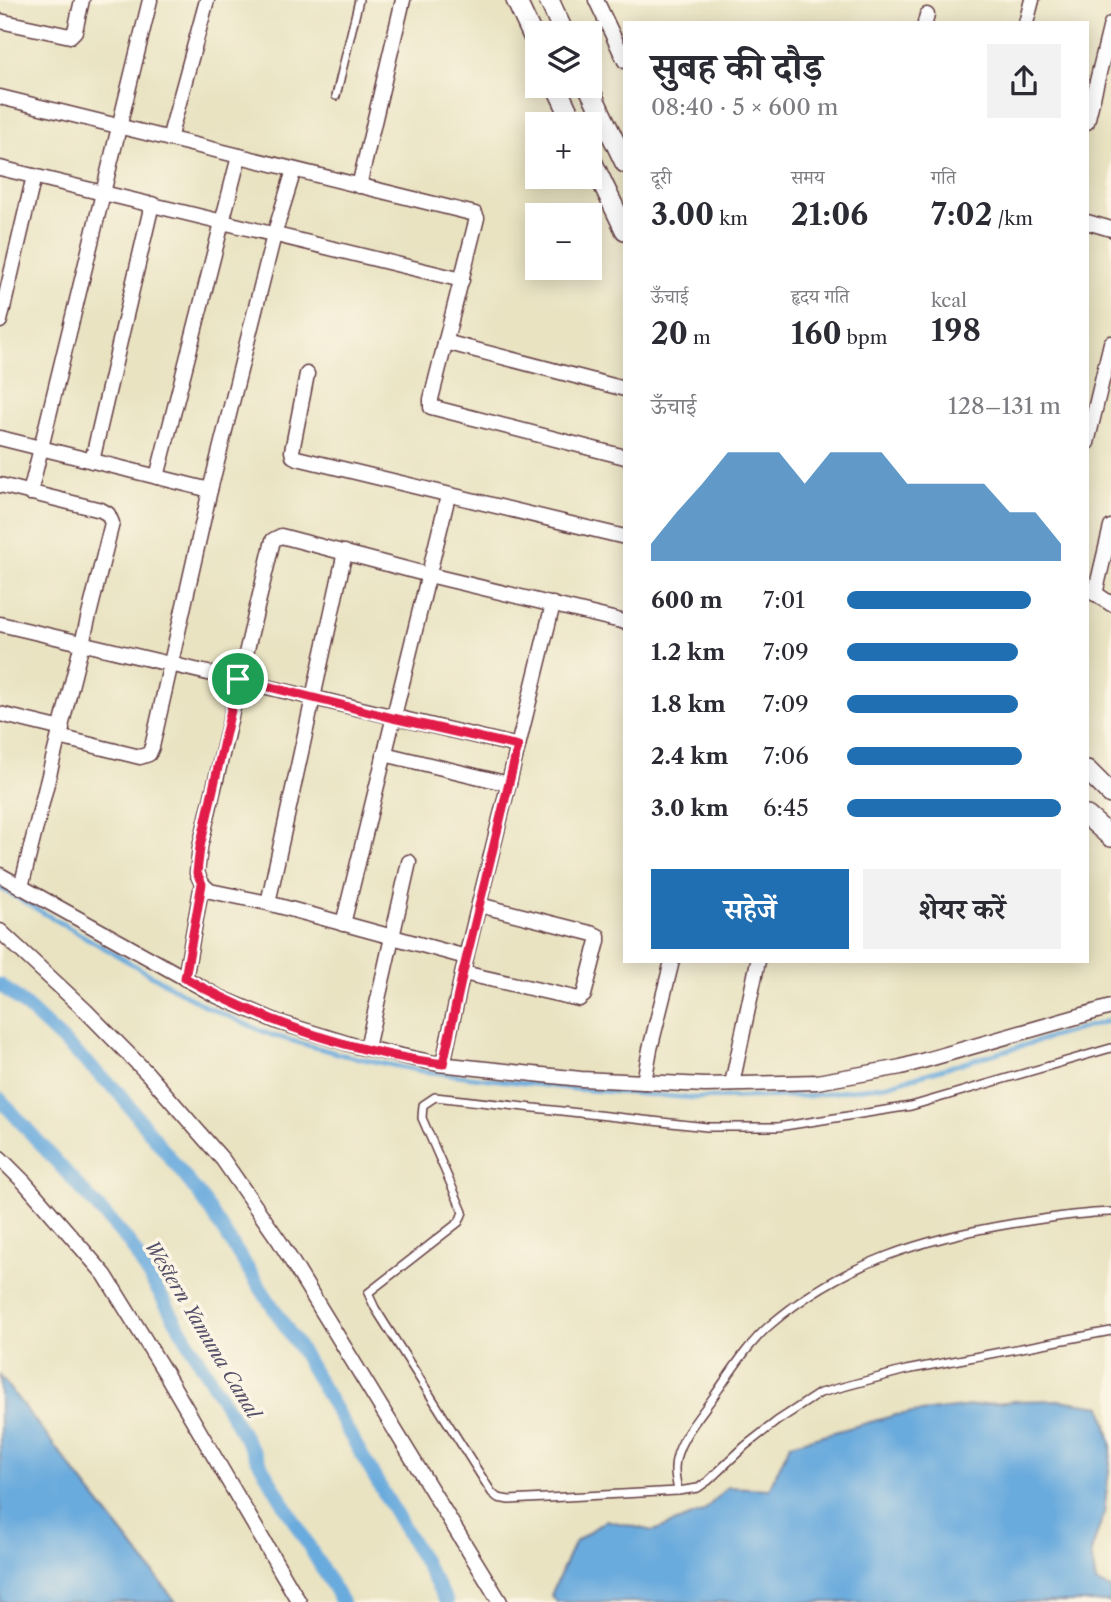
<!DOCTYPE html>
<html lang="hi">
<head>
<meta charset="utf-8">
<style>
	body { margin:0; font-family:"Libre Caslon Text","Noto Serif Devanagari",serif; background:#f2f2f3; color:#2b2b33; height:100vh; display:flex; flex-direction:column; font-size:26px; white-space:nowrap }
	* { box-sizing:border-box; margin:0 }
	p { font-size:23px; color:#7c7c81 }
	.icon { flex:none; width:38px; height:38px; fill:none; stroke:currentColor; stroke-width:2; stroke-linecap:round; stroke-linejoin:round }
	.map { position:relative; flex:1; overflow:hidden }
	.drawer { position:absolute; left:623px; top:21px; width:466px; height:942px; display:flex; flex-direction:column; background:#fff; border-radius:0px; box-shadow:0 4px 18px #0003 }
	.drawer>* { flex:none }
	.buttons { position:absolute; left:525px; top:21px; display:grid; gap:14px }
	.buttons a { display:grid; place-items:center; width:77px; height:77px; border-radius:0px; background:#fff; box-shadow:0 4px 18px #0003; font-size:35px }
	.pin { position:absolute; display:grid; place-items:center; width:60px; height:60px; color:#fff; margin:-30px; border:4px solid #fff; border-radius:50%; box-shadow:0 2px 7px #0007 }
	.round { display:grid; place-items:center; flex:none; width:74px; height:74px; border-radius:0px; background:#f2f2f3 }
	.overview { display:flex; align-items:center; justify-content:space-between; height:119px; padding:0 28px }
	h1 { font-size:38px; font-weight:700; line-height:52px }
	.metrics { display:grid; grid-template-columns:repeat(3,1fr); gap:10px; height:119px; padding:7px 28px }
	.metrics div { display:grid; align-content:center }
	.metrics b { font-size:30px; font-weight:700 }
	.metrics small { font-size:19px; font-weight:400 }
	.metrics p { font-size:19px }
	.chart { height:196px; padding:14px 28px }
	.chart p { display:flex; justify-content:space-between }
	.chart svg { width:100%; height:126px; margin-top:7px; fill:#1f6fb2; opacity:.7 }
	.primary-button { display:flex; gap:14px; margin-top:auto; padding:14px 28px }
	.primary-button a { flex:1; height:80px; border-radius:0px; background:#1f6fb2; color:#fff; font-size:28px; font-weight:700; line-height:80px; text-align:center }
	.primary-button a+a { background:#f2f2f3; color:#2b2b33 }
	ul { padding:0 28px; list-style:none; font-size:23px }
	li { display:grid; grid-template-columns:112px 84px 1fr; align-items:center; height:52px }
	li i { height:18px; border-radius:9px; background:#1f6fb2 }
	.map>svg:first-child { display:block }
	.water { fill:#6aabdd; stroke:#5a6584; stroke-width:2 }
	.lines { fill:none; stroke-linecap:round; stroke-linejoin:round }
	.stream { stroke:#6aabdd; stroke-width:4.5 }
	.canal { stroke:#6aabdd; stroke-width:14 }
	.lane-casing { stroke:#623c42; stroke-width:10 }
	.street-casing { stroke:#623c42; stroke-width:17 }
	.secondary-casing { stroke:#623c42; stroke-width:22 }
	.lane { stroke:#fff; stroke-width:7 }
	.street { stroke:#fff; stroke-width:14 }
	.secondary { stroke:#fff; stroke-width:19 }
	.route-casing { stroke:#fff; stroke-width:14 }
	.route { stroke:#e11d48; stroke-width:9 }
	.labels { text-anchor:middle; stroke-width:7; stroke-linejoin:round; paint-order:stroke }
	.water-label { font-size:19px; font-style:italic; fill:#555069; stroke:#fcf5e5 }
</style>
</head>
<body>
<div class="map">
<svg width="1111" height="1602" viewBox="0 0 1111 1602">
	<rect width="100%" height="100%" fill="#fcf5e5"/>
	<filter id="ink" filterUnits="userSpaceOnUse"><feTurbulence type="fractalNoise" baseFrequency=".0143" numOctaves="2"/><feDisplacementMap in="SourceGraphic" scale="14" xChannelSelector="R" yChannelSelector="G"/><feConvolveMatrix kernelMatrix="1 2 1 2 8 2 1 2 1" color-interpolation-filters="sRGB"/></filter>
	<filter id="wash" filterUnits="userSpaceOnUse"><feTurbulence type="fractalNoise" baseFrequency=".00686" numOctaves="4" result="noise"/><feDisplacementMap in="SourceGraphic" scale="28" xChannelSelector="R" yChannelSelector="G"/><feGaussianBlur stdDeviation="1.57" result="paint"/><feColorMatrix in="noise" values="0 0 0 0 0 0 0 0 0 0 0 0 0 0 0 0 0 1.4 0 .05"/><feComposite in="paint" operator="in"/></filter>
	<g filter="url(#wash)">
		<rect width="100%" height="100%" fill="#e9e3c2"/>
		<g class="water">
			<path d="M0,1376L176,1602H0Z"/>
			<path d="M1058,1400L1102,1406L1111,1443V1454L1104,1513L1091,1552L1096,1583L1111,1589V1602H557L551,1595L574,1543L606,1520L653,1531L703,1512L727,1487L769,1489L790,1444L896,1415L1013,1401Z"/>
		</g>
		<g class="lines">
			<path class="stream" d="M0,888L205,1006L271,1035L343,1055L421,1071L573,1089L692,1098L809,1096L887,1085L1111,1020"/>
			<g class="canal">
				<path d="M0,985L16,997L117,1091L202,1198L302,1352L447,1602"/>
				<path d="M0,1099L129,1242L342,1602"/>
			</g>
		</g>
	</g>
	<g filter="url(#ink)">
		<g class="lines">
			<defs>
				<g id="lane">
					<path d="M336,96L359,0"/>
					<path d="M1111,1048L911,1106L778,1127H707L435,1097L423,1105L422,1118L463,1212L459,1222L368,1293L375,1308L492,1493L498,1498L509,1500L678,1491L698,1488L708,1481L745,1446L777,1421L820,1393L906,1370L1111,1331"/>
					<path d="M678,1491C677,1484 675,1477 675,1470C674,1444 700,1416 714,1396C731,1372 748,1344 770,1325C842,1263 924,1238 1016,1223C1048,1218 1079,1213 1111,1212"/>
				</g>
				<g id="street">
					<path d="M596,0L625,61"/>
					<path d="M0,21L70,36L75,31L82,0"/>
					<path d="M925,23L927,15"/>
					<path d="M1026,23L1032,0"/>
					<path d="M0,97L475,214L477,218L431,399V407L625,457"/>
					<path d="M1087,122L1111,24"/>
					<path d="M169,139L207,0"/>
					<path d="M0,168L462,280"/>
					<path d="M359,186L403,0"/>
					<path d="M1087,222L1111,229"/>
					<path d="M0,321L34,176"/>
					<path d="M445,342L625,389"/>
					<path d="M307,374L292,451L293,456L297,458L625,537"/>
					<path d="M0,438L210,490"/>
					<path d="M1087,443L1111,343"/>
					<path d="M92,461L152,204"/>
					<path d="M157,477L239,156"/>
					<path d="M0,485L101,510L108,514L112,523L21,887"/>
					<path d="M30,493L150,0"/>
					<path d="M1089,589L1111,604"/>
					<path d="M1095,594L1111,527"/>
					<path d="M0,624L518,746"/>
					<path d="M0,714L62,729"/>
					<path d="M59,737L140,757L149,754L152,747L210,490L274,235L294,170"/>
					<path d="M384,754L509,784"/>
					<path d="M0,875L217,996L278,1022L356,1046L439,1064L581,1079L644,1082L705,1085L817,1082L901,1067L1111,1007"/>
					<path d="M268,903L345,552"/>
					<path d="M343,924L448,496"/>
					<path d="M0,931L86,1011L148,1074L223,1160L280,1242L500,1602"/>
					<path d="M466,957L268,903L210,891L202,884L197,873L200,847L273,540L281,536L429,575L625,622"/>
					<path d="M463,973L579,999L584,995L598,941V936L594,934L479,905"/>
					<path d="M185,979L202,884"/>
					<path d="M367,1048L409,862"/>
					<path d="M443,1064L466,957L553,604"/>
					<path d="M644,1082L650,1049L672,961"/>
					<path d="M732,1084L758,961"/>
					<path d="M0,1158L25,1183L105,1275L166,1374L299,1602"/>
				</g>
				<g id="secondary">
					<path d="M516,0L537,45"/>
					<path d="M549,0L564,33"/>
					<path d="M556,86L574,124"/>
					<path d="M588,86L625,163"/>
					<path d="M590,157L625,230"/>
					<path d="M1087,770L1111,794"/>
					<path d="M1087,816L1111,837"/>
				</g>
			</defs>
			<use href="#lane" class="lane-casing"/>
			<use href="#street" class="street-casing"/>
			<use href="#secondary" class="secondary-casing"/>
			<use href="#lane" class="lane"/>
			<use href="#street" class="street"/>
			<use href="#secondary" class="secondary"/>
		</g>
	</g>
	<g class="lines" filter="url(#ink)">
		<defs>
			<path id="route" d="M238,679L393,718L518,746L463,972L443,1064C353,1052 264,1022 185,978L202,884L197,873L200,847Z"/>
		</defs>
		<use href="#route" class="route-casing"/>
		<use href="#route" class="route"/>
	</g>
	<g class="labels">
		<g class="water-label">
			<text transform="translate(203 1329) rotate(59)" y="7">Western Yamuna Canal</text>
		</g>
	</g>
</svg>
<div class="buttons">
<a><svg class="icon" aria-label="layers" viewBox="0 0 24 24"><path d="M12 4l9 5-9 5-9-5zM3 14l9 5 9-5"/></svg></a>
<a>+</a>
<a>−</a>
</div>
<div class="pin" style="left:238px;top:679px;background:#1e9e55"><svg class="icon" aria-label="arrive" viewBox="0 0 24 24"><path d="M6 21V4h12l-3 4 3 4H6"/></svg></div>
<section class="drawer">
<div class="overview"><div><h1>सुबह की दौड़</h1><p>08:40 · 5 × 600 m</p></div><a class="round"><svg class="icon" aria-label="share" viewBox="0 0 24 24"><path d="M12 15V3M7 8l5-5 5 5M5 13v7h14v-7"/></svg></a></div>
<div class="metrics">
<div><p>दूरी</p><b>3.00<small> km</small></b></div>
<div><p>समय</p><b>21:06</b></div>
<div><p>गति</p><b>7:02<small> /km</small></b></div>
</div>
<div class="metrics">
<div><p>ऊँचाई</p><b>20<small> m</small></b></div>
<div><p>हृदय गति</p><b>160<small> bpm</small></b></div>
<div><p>kcal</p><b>198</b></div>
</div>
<div class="chart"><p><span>ऊँचाई</span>128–131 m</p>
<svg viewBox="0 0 160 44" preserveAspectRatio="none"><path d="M0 44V38L10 27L20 17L30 6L40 6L50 6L60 17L70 6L80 6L90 6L100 17L110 17L120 17L130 17L140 27L150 27L160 38V44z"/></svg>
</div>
<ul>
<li><b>600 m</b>7:01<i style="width:86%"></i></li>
<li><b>1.2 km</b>7:09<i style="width:80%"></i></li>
<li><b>1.8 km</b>7:09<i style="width:80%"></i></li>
<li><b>2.4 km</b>7:06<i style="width:82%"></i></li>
<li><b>3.0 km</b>6:45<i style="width:100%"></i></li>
</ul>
<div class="primary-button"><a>सहेजें</a><a>शेयर करें</a></div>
</section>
</div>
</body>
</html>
